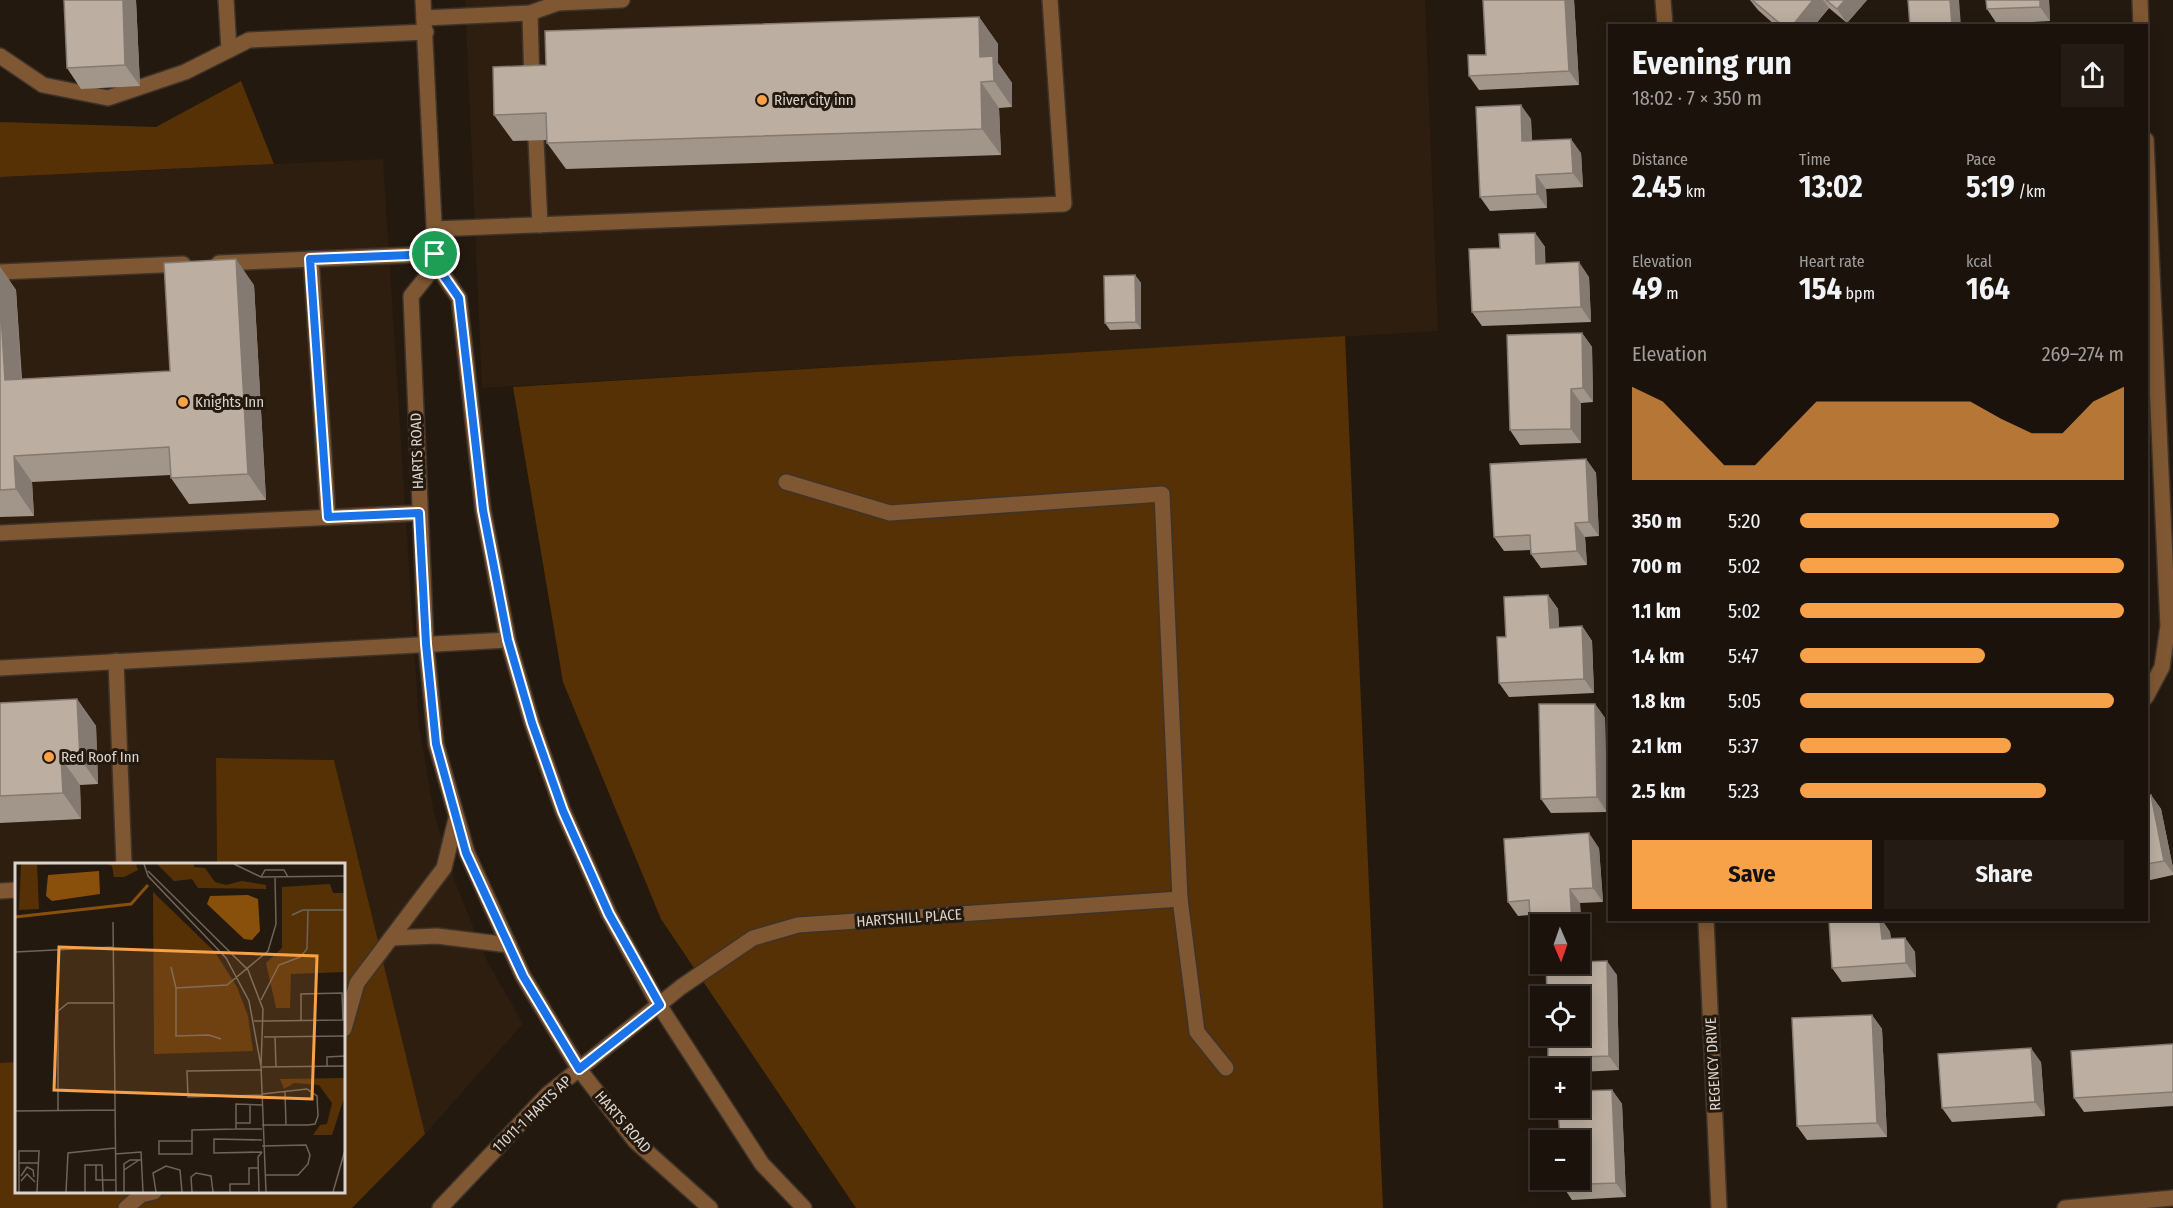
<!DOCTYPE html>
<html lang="en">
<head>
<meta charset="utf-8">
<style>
	body { margin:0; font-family:"Fira Sans Condensed",sans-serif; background:#241c14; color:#f1f3f6; height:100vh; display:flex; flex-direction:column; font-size:22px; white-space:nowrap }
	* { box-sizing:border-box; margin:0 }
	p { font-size:20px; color:#a09e9d }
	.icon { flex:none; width:33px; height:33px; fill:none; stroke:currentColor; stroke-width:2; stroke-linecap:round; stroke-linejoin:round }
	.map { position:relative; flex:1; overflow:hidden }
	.panel { position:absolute; left:1608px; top:24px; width:540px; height:897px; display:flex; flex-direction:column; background:#1b130b; border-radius:0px; box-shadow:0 3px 15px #0003,0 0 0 2px #39322c }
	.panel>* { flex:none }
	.needle { width:39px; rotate:178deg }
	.fabs { position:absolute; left:1530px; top:914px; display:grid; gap:12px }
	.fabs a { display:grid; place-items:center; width:60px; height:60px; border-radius:0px; background:#1b130b; box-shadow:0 3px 15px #0003,0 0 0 2px #39322c; font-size:30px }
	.pin { position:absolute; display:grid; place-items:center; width:51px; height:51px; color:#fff; margin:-26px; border:3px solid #fff; border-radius:50%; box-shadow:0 2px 6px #0007 }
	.round { display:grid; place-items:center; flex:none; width:63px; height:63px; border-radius:0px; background:#241c14 }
	.summary { display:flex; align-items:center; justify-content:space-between; height:102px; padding:0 24px }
	h1 { font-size:33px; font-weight:700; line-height:45px }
	.stats { display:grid; grid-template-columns:repeat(3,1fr); gap:9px; height:102px; padding:6px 24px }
	.stats div { display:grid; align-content:center }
	.stats b { font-size:30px; font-weight:700 }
	.stats small { font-size:16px; font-weight:400 }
	.stats p { font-size:16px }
	.chart { height:168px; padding:12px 24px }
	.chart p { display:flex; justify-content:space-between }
	.chart svg { width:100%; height:108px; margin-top:6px; fill:#f7a149; opacity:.7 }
	.cta { display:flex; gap:12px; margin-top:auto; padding:12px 24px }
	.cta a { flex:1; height:69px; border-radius:0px; background:#f7a149; color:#111; font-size:24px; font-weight:700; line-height:69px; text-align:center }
	.cta a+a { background:#241c14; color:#f1f3f6 }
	ul { padding:0 24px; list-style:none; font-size:20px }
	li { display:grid; grid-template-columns:96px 72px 1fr; align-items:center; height:45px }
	li i { height:15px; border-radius:8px; background:#f7a149 }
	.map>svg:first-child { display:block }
	.built { fill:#2d1e0f }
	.green { fill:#573106 }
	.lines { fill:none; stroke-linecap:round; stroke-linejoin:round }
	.minor-casing { stroke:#3e332a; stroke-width:18 }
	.minor { stroke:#7f5732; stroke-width:15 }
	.wall { fill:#a2968a }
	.shaded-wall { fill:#847a71 }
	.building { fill:#bcaea1; stroke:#847a71; stroke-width:1.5 }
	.route-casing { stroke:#fff; stroke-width:12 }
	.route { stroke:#1a73e8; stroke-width:8 }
	.poi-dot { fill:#f7a149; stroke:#24190f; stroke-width:2 }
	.labels { text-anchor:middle; stroke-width:6; stroke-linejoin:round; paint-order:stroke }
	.poi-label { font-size:15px; fill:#dbd4cd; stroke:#24190f; text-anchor:start }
	.street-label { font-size:15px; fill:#dbd4cd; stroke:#24190f }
	.inset-river { fill:none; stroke:#89500c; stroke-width:3 }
	.inset-road { fill:none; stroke:#6d645b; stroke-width:1.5 }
	.view { fill:#f7a149; fill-opacity:0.15; stroke:#f7a149; stroke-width:3 }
	.inset-edge { fill:none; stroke:#dbd4cd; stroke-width:3 }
</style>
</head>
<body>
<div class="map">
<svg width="2173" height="1208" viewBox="0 0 2173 1208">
	<rect width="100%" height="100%" fill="#24190f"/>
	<g class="built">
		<path d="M465,0H1425L1438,331L482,388Z"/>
		<path d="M383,159L419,724L434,813L454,879L486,959L523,1024L425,1134L334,760L216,758L217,864H16V1062L0,1063V177Z"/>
	</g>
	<g class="green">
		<path d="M241,81L274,164L0,177V122L156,127Z"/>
		<path d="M1345,336L1383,1208H856L661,919L563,682L513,387Z"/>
		<path d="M216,758L334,760L425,1134L352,1208H0V1063L16,1062V1192H344V864H217Z"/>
	</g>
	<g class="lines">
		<defs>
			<g id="minor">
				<path d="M226,0L229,50"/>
				<path d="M423,0L436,265L459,298L483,510L508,640L532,723L563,811L609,914L659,1005L762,1164L804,1208"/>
				<path d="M1663,0L1665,26"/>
				<path d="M2140,0L2141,26"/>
				<path d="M530,13L532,85"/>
				<path d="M424,18L530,13L558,3L622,0"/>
				<path d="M0,56L43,85L108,98L185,72L249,40L426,32"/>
				<path d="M536,140L540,225"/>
				<path d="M2146,140L2168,626L2162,667L2146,697"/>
				<path d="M434,229L1064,204L1050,0"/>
				<path d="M311,259L328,517"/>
				<path d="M219,263L435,254"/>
				<path d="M436,265L411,296L426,644L436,744L467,853L523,976L579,1069L635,1141L710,1208"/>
				<path d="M0,272L183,264"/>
				<path d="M786,482L890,513L1162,494L1180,899L1197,1032L1226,1068"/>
				<path d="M0,533L419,513"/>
				<path d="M116,661L124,864"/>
				<path d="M0,668L508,640"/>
				<path d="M0,891L16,890"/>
				<path d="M1706,920L1719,1208"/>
				<path d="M391,938L437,936L509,945"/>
				<path d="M344,1029L357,983L444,868L456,819"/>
				<path d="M126,1208L141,1195L154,1192"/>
				<path d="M440,1208L548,1094L681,987L753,938L798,925L1180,899"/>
				<path d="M2065,1208L2173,1198"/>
			</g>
		</defs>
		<use href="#minor" class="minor-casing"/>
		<use href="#minor" class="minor"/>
	</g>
	<g class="wall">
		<path d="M136,0L140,86L81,89L67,68Z"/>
		<path d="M1574,0L1579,85L1479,90L1469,76L1486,55Z"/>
		<path d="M1750,0H1867L1847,23L1829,8L1814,26H1776L1758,10Z"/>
		<path d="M2049,0L2050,21L1997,24L1987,9Z"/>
		<path d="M979,17L998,44V63L1012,83V107L999,108L1001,155L566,169L547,143V140L513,141L494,115L546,65Z"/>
		<path d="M1531,119L1532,141L1581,153L1583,187L1546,189L1547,208L1490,211L1480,197Z"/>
		<path d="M1535,233L1545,247V264L1589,277L1591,322L1482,326L1472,312L1500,248Z"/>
		<path d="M0,267L16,290L22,379L170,371L254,285L266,500L189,504L171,478V475L32,482L34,516L0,517Z"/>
		<path d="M1135,275L1141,283V329L1110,330L1105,323Z"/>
		<path d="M1582,333L1592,347L1593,402L1581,403V443L1520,445L1510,430Z"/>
		<path d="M1586,459L1596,473L1599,536L1585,537L1587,565L1541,568L1531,554V550L1504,551L1494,537Z"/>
		<path d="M1548,595L1558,609L1559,628L1582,626L1592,641L1594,693L1509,697L1499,683L1506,637Z"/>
		<path d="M77,699L96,726L98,784L80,785L81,819L0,823V703Z"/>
		<path d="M1595,704L1605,718L1607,812L1551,813L1541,799Z"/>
		<path d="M2151,795L2161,809L2173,868V875L2146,881V796Z"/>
		<path d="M1599,848L1603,902L1580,903L1582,941L1580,942V924H1540V944L1531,930L1530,915L1518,916L1508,902Z"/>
		<path d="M1835,920H1886H1882L1890,932L1891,939L1905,938L1915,952L1916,977L1842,982L1832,968L1836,921Z"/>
		<path d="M1617,975L1619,1070L1580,1072V1068H1555L1548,1058Z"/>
		<path d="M1872,1015L1882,1029L1887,1137L1807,1140L1797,1126Z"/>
		<path d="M2173,1044V1106L2084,1112L2074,1098Z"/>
		<path d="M2041,1062L2045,1116L1952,1122L1942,1108Z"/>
		<path d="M1612,1090L1622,1104L1626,1197L1572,1200L1562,1185Z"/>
	</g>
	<g class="shaded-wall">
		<path d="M123,0H136L140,86L125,65Z"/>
		<path d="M1565,0H1574L1579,85L1569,71Z"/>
		<path d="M1813,0H1823L1829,8L1814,26H1792Z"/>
		<path d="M1845,0H1867L1847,23L1837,9Z"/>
		<path d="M1950,0H1959L1961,26H1952Z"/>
		<path d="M2040,0H2049L2050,21L2040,7Z"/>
		<path d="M979,17L998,44V63L1012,83V107L994,81L980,57Z"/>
		<path d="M981,82L999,108L1001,155L982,129Z"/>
		<path d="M1521,105L1531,119L1532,155L1522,141Z"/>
		<path d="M1571,139L1581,153L1583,187L1573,173Z"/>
		<path d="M1536,175L1546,189L1547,208L1537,194Z"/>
		<path d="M1535,233L1545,247L1546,278L1536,264Z"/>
		<path d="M236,259L254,285L266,500L248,474Z"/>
		<path d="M1579,262L1589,277L1591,322L1581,307Z"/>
		<path d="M0,267L16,290L23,407L5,380L0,298Z"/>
		<path d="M1135,275L1141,283V329L1136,322Z"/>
		<path d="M1582,333L1592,347L1593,402L1583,388Z"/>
		<path d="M1571,389L1581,403V443L1571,429Z"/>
		<path d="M14,456L32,482L34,516L16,489Z"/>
		<path d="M1586,459L1596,473L1599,536L1589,522Z"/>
		<path d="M1575,523L1585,537L1587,565L1577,551Z"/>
		<path d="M1548,595L1558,609L1560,642L1550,628Z"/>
		<path d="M1582,626L1592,641L1594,693L1584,679Z"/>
		<path d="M77,699L96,726L98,784L80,758Z"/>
		<path d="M1595,704L1605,718L1607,812L1597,797Z"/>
		<path d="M61,758L80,785L81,819L63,793Z"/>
		<path d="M2151,795L2161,809L2173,868V873L2164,861Z"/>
		<path d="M1589,833L1599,848L1603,902L1593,888Z"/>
		<path d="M1570,889L1580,903L1582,941L1580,938V924H1572Z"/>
		<path d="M1880,920H1882L1890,932L1892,953L1882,939Z"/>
		<path d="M1905,938L1915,952L1916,977L1906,963Z"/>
		<path d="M1607,961L1617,975L1619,1070L1609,1056Z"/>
		<path d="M1872,1015L1882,1029L1887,1137L1877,1123Z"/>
		<path d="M2031,1048L2041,1062L2045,1116L2035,1102Z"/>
		<path d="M1612,1090L1622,1104L1626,1197L1616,1183Z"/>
	</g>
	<g class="building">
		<path d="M64,0H123L125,65L67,68Z"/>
		<path d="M1483,0H1565L1569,71L1469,76L1468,55H1486Z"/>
		<path d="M1752,0H1813L1792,26H1783Z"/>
		<path d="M1826,0H1845L1837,9Z"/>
		<path d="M1908,0H1950L1952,26H1910Z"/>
		<path d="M1986,0H2040V7L1987,9Z"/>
		<path d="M979,17L980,57L993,56L994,81L981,82L982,129L547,143L546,113L494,115L493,67L546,65L545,31Z"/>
		<path d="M1521,105L1522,141L1571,139L1573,173L1536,175L1537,194L1480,197L1476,107Z"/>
		<path d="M1535,233L1536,264L1579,262L1581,307L1472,312L1469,249L1500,248L1499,234Z"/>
		<path d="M236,259L248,474L171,478L169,447L14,456L16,489L0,490V298L5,380L170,371L164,263Z"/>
		<path d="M1135,275L1136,322L1105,323L1104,276Z"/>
		<path d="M1582,333L1583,388L1571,389V429L1510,430L1507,335Z"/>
		<path d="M1586,459L1589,522L1575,523L1577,551L1531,554L1530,535L1494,537L1490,464Z"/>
		<path d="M1548,595L1550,628L1582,626L1584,679L1499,683L1497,637H1506L1504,597Z"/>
		<path d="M77,699L80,758H61L63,793L0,796V703Z"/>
		<path d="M1539,704H1595L1597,797L1541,799Z"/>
		<path d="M2151,795L2164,861L2146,864V796Z"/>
		<path d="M1589,833L1593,888L1570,889L1572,924H1540V929L1531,930L1529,900L1508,902L1504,839Z"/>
		<path d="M1855,920H1880L1882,939L1905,938L1906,963L1832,968L1829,921Z"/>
		<path d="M1607,961L1609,1056L1548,1058V1035H1580V996H1547L1546,963H1580V962Z"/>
		<path d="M1872,1015L1877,1123L1797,1126L1792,1018Z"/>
		<path d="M2173,1044V1092L2074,1098L2071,1051Z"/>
		<path d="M2031,1048L2035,1102L1942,1108L1938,1054Z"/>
		<path d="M1612,1090L1616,1183L1562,1185V1179H1580V1140H1560L1558,1107H1580V1091Z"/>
	</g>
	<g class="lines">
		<defs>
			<path id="route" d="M435,254L436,265L459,298L483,510L508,640L532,723L563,811L609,914L660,1005L579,1069L523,976L466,853L436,744L426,644L419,513L328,517L310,259Z"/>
		</defs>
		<use href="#route" class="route-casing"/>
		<use href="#route" class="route"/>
	</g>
	<g class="poi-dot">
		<circle cx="762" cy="100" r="6"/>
		<circle cx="183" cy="402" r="6"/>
		<circle cx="49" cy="757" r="6"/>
	</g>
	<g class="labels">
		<g class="poi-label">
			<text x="774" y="105">River city inn</text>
			<text x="195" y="407">Knights Inn</text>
			<text x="61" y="762">Red Roof Inn</text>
		</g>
		<g class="street-label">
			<text transform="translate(417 451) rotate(-92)" y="5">HARTS ROAD</text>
			<text transform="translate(909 918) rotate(-4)" y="5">HARTSHILL PLACE</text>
			<text transform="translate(1713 1064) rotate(-93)" y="5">REGENCY DRIVE</text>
			<text transform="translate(532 1114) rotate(-44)" y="5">11011-1 HARTS AP</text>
			<text transform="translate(623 1122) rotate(49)" y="5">HARTS ROAD</text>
		</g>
	</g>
	<g transform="translate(15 863)">
		<rect width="330" height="330" fill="#24190f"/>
		<path d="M6,1H39L22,2L24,46L4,47ZM92,1H121L123,7L109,14H99L97,3ZM142,1H179V4L190,5L200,19L211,22L227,18L251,22V26L183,25L177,16L159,18ZM315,21L318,30H330V109L276,111L275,145H261L251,100L267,85V24ZM138,29L200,89L222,124L233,153L238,188L139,191ZM330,215V232L317,272H298L305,262L312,261L317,240L304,222L279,220L269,226L265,216Z" fill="#573106"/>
		<path d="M84,8L85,31L37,38L31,33L33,12ZM233,32L243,36L245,68L237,77L229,76L192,41L195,33Z" fill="#89500c"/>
		<path class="inset-river" d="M0,54L116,41L133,22"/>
		<path class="inset-road" d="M129,1L133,13L211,95L234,138L246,203L251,329M219,1L246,14L330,13M133,8L233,107L248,146L246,203M246,14L250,7H269L273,14M277,52L288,47H330M98,59L101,329M0,89L98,84M156,104L161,125V173L194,172L206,176M161,125L212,122L253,88L261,61L260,15M246,137L264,102L285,94L292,86L293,47M239,158H252L328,157L327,130L286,131V157M249,174L330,173M260,174L261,204M247,204L330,203M312,204V194L330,193M247,207L172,208L173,234L247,232M270,229L271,262M247,231L292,226L302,233L303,253L300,261L293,262H247M43,247V148L53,140H99M0,248L100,247M221,260H235V241M247,266H221V241L247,242M247,277L199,276V290L247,289M177,278H144V291H177V267L221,266M247,283L291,282L295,292L293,301L283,312H251M100,291L126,289L128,329M4,300H24M81,302V317H100M109,307L124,297M6,313L12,304L18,307L19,314M6,318L12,311L20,319M4,329V288H24L22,329M51,329L53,290L100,285M70,329V302H87L88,329M109,329V301L115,297H127M141,329L138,310L151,303L165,307L167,329M177,329L176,314L181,310L196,313L198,329M215,329V321H234V305H243M244,329L243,294L247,289M318,329L330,287"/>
		<path class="view" d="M44,84L302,93L297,236L39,227Z"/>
		<rect width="330" height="330" class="inset-edge"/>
	</g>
</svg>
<div class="fabs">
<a><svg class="needle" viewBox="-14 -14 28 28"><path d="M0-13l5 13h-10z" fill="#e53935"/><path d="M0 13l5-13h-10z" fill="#a09e9d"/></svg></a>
<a><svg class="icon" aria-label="locate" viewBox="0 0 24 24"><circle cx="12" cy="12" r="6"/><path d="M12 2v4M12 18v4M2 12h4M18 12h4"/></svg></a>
<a>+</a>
<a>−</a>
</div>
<div class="pin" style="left:435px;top:254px;background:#1e9e55"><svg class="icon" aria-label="arrive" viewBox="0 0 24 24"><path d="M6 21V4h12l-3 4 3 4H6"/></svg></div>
<section class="panel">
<div class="summary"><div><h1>Evening run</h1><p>18:02 · 7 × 350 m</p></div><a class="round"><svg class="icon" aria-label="share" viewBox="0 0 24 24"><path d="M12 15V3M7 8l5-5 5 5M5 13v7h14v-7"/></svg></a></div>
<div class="stats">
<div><p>Distance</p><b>2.45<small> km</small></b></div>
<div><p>Time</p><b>13:02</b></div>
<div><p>Pace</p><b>5:19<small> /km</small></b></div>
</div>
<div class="stats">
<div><p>Elevation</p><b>49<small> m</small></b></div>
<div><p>Heart rate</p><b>154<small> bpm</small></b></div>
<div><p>kcal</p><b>164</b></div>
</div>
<div class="chart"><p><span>Elevation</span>269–274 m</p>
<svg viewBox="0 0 160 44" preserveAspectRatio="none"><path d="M0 44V6L10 12L20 25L30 38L40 38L50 25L60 12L70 12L80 12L90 12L100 12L110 12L120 19L130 25L140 25L150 12L160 6V44z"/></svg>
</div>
<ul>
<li><b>350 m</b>5:20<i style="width:80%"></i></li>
<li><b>700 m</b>5:02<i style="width:100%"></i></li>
<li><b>1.1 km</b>5:02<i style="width:100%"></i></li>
<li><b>1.4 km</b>5:47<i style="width:57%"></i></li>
<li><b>1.8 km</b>5:05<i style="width:97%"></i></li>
<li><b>2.1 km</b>5:37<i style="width:65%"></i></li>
<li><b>2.5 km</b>5:23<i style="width:76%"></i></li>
</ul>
<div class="cta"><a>Save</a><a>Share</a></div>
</section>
</div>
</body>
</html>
